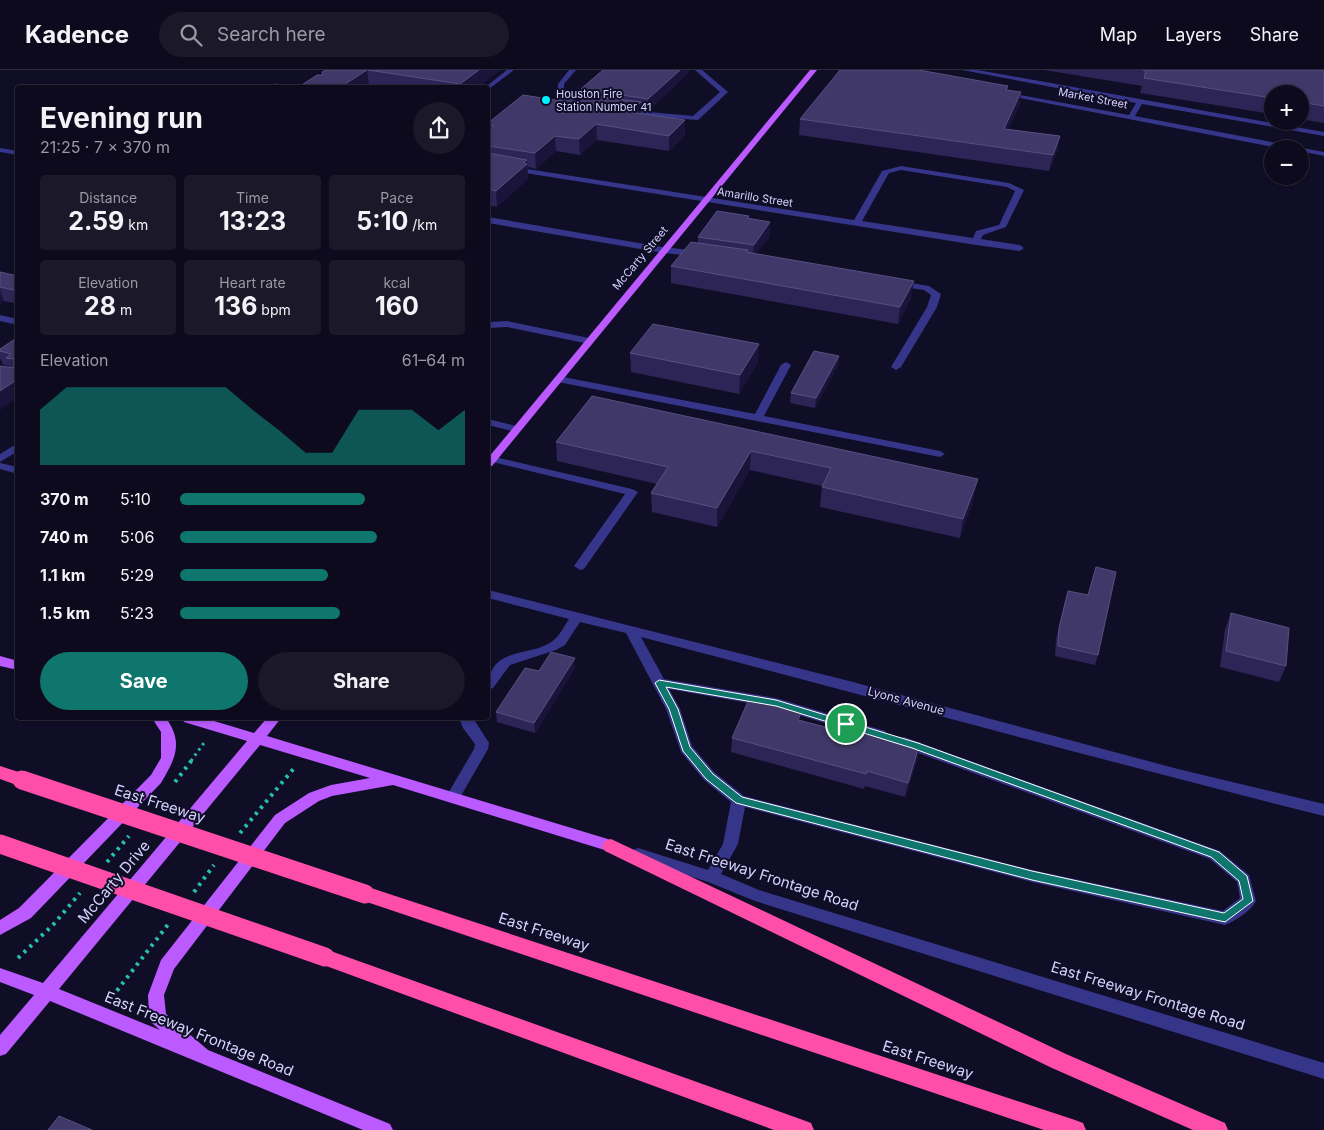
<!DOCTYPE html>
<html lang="en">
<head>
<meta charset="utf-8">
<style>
	body { margin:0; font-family:Inter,sans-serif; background:#1a1829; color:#f1f3f6; height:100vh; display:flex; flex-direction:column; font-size:19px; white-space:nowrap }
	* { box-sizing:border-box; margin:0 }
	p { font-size:16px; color:#9a9aa3 }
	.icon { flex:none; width:28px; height:28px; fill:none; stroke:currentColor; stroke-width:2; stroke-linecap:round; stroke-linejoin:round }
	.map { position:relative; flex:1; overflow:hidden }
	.panel { position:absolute; left:15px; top:15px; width:475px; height:635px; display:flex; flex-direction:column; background:#0c0a1c; border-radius:5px; box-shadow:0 1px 4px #0004,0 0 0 1px #2c2b3b }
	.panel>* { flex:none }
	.tools { position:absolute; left:1264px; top:15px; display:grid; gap:10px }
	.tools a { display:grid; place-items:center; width:45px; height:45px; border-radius:50%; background:#0c0a1c; box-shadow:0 1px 4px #0004,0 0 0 1px #2c2b3b; font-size:25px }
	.pin { position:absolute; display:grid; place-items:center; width:42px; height:42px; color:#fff; margin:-21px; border:2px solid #fff; border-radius:50%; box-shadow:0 1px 5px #0007 }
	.round { display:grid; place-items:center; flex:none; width:52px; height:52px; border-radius:26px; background:#1a1829 }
	.overview { display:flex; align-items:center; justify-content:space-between; height:85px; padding:0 25px }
	h1 { font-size:28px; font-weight:700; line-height:38px }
	.metrics { display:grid; grid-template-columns:repeat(3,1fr); gap:8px; height:85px; padding:5px 25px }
	.metrics div { display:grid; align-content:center; border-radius:5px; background:#1a1829; text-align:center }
	.metrics b { font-size:25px; font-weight:700 }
	.metrics small { font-size:14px; font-weight:400 }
	.metrics p { font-size:14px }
	.chart { height:140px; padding:10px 25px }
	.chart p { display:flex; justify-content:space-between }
	.chart svg { width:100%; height:90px; margin-top:5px; fill:#0f766e; opacity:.7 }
	.cta { display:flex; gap:10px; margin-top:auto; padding:10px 25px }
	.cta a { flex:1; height:58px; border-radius:30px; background:#0f766e; color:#fff; font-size:20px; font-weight:700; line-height:58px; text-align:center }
	.cta a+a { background:#1a1829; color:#f1f3f6 }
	ul { padding:0 25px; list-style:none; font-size:16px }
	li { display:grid; grid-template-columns:80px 60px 1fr; align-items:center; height:38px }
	li i { height:12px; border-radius:6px; background:#0f766e }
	header { display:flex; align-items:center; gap:30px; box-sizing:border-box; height:70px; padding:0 25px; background:#0c0a1c; border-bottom:1px solid #2c2b3b }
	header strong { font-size:24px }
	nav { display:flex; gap:28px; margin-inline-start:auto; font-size:18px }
	.search { width:350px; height:45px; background:#1a1829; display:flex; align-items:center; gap:12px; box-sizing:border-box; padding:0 18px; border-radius:28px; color:#9a9aa3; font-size:19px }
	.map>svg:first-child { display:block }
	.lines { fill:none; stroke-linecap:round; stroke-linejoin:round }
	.path-far1 { stroke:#26c0b0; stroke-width:3; stroke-dasharray:2.5 4; stroke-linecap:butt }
	.path { stroke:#26c0b0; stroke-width:4; stroke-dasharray:3 5; stroke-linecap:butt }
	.minor { fill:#353589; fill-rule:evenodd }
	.major { fill:#ba5aff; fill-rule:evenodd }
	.highway { fill:#ff4eaa; fill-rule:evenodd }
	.highway-bridge { stroke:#ff4eaa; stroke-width:19 }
	.wall { fill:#2d2556 }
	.shaded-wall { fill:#1a143b }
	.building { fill:#3f3868; stroke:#575080 }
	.route { fill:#0f766e; stroke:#fff; fill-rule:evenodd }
	.poi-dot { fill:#00effe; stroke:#100d26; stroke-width:2 }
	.labels { text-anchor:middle; stroke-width:4; stroke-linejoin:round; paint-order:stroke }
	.far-poi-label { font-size:11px; fill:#d6d3ff; stroke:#100d26; text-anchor:start }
	.far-street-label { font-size:11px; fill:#d6d3ff; stroke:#100d26 }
	.street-label { font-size:12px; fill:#d6d3ff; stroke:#100d26 }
	.near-street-label { font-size:15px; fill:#d6d3ff; stroke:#100d26 }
</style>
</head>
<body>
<header>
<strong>Kadence</strong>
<div class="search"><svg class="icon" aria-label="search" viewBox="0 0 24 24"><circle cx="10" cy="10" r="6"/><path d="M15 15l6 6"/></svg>Search here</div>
<nav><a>Map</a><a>Layers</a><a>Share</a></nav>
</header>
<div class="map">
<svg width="1324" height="1060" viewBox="0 0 1324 1060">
	<rect width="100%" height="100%" fill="#100d26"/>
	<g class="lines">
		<path class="path-far1" d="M191,691L206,670"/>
		<g class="path">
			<path d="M175,712L192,690"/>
			<path d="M240,763L295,697"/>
			<path d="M107,792L129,766"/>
			<path d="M194,822L214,795"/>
			<path d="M18,888L53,855L80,823"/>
			<path d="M112,927L170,852"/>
		</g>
		<g class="minor">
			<path d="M507,0H514L489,19L484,18Z"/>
			<path d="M569,0H576L564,14V30L579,32V36H576L557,32L558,14Z"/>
			<path d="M695,0H702L728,22L698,50L635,45L634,43L638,41L693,46L720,22Z"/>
			<path d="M962,0H977C1093,20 1208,42 1324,62V66L1142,34L1135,46L1324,82V86L1300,81V79H1284L1005,25L1003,24V22L1129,45L1136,33Z"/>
			<path d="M0,78L18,81V85L0,82Z"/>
			<path d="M488,93L854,150L882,101L901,96L1009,113L1024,120L1006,157L983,165L981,169L1020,175L1024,178L1020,181L976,175L488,97ZM901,100L1007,117L1015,121L999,155L976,161L973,168L862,151L889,103Z"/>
			<path d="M488,147L662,177L700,181L704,184L700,187L664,183L488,153Z"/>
			<path d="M898,211L929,216L941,224L937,237L901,297L896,300L891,297L927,237L931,225L924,220L895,216L893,214Z"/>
			<path d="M0,245L18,249V255L0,251Z"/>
			<path d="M507,251L589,268L594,271L589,274L507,257L488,258V252Z"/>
			<path d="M786,292L791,295L764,346L940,381L945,384L940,387L558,312L553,309L558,306L755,344L781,295Z"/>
			<path d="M488,349L520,357L521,359L516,362L488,355Z"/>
			<path d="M18,373V381L0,392V384Z"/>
			<path d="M491,386L632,419L638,422L584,499L580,500L574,496L625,424L488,391V387Z"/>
			<path d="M0,393L18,397V404L0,399Z"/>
			<path d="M488,520L853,612L1178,699L1324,734V746C1096,689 869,626 641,567L664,609L776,628L885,661L887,665L885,669L880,670L776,638L669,619L680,639L692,676L714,702L744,726L1032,800L1223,841L1240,828L1237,812L1210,789L899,676L897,672L899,668L904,667L1220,781L1249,805L1256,831C1251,841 1235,851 1225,855L1032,812L745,737L738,774L721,804L759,820L1324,993V1009L755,831L708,812L633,788L630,784L633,780L638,778L708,800L723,774L731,732L704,710L681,682L666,639L626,563L580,552L565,575L556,580L510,595L493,618L488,620C488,572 534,590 556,568C561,563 565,555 569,549L488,528Z"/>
			<path d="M459,648H473L489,673L488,679L458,731L453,733L448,731L446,727L474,679L475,674L463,658Z"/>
		</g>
		<g class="major">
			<path d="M810,0H817L492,396L488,397V388Z"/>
			<path d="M0,586L18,591V600L0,596Z"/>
			<path d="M152,648H166C184,673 175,689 161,713L31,848L0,865V850L19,838L151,705L161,688V662Z"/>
			<path d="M182,648H204L254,663L267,648H281L267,666L611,770L616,772L619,776L616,780L611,782L393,715L332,726L319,731L285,753L174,899L164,925L166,944L208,980L390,1054L393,1060H363L50,931L6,984L0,986V965L34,925L0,912V898L43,913L247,671L184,652ZM260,675L370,708L331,715L309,723L275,745L161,890L148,925L149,948L152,953L160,960L59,919Z"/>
		</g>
		<g class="highway">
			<path d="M0,696L28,705L31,710L28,715L22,717L0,709Z"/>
			<path d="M611,769L1066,984L1225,1053L1228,1060H1193L1052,998L605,781L602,776L605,771Z"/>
			<path d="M365,816L1075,1050L1083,1053L1086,1060H1044L358,829L356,824L358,819Z"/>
			<path d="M325,879L803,1050L811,1053L814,1060H774L318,893L315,887L318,881Z"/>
		</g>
		<g class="highway-bridge">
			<path d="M22,710L365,824"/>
			<path d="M0,774L325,887"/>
		</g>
	</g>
	<g class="wall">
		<path d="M326,0H500L476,18H391L369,14L323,5Z"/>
		<path d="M603,0H689V2L648,41L641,40V43L685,65L669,81L597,70L580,85L556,81L536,99L528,97V109L497,137L488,135V53L562,31L581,24V19Z"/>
		<path d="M1044,0H1324V53L1300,49V24H1272V44L1140,23L1142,16Z"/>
		<path d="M1008,16L1007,20L1021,22L1019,37L1008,59L1060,66L1057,82L1049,101L799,65L800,49Z"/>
		<path d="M749,146L748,149L770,166L756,184L911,228L898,254L671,213V196L698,173V167Z"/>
		<path d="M0,202L18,206V234L4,231L0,234Z"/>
		<path d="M18,267V327L9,296L3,295L0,288V279Z"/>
		<path d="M630,283L758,292L739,324L631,302Z"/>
		<path d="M839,286L838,295L815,338L790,333L791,323Z"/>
		<path d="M592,326L974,428L960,468L820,437L822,416L750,400L717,457L652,442L651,423L657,414L557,391L556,372Z"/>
		<path d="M1088,525L1098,585L1095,595L1055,586L1056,569L1065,531Z"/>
		<path d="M1231,543L1286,596L1279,612L1220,597L1225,559Z"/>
		<path d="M575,588V598L535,663L497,652L496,642L539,601Z"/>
		<path d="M800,650L841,661L920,673L918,688L905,727L865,716L864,719L731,682L732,668Z"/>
	</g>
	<g class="shaded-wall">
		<path d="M367,0L369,14L364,18H339Z"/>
		<path d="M479,0H500L476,18H461L460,14Z"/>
		<path d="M680,0H689V2L648,41V29Z"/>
		<path d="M1021,22L1019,37L1001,75L1004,59Z"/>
		<path d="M641,32V47L630,42Z"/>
		<path d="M685,50V65L669,81V66Z"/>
		<path d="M596,54L597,70L580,85L579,69Z"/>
		<path d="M555,66L556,81L536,99L535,83Z"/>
		<path d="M1060,66L1057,82L1049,101L1053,85Z"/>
		<path d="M527,90L528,109L497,137L496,121Z"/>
		<path d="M770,152V166L753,188L754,175Z"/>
		<path d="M914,211L911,228L898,254L900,237Z"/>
		<path d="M0,219L4,231L0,234Z"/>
		<path d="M759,274L758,292L739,324L740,305Z"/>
		<path d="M839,286L838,295L815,338L816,328Z"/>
		<path d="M18,309V327L0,340V321Z"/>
		<path d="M751,381L750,400L717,457V438Z"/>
		<path d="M978,409L974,428L960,468L963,449Z"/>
		<path d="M575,588V598L535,663L534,653Z"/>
		<path d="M920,673L918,688L905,727L908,713Z"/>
	</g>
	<g class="building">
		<path d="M326,0H367L339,18H297L317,5H323L322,2Z"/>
		<path d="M368,0H479L460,14Z"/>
		<path d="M603,0H680L648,29L581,19Z"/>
		<path d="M840,0H919L1008,16L1006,20L1021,22L1004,59L1060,66L1053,85L800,49Z"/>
		<path d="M1143,0H1324V36L1300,32V24H1272V28L1144,8L1146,1Z"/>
		<path d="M275,14L297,18H270Z"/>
		<path d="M572,23L641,32L630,42L685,50L669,66L596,54L579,69L555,66L535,83L488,76V62L494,56L488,55V53L523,25L562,31Z"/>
		<path d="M488,83L527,90L523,93L527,94L496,121L488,119Z"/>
		<path d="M717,141L749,146L747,148L770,152L754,175L698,167Z"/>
		<path d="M691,172L748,180L746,182L914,211L900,237L671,196Z"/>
		<path d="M0,202L18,206V221L0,217Z"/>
		<path d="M653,254L759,274L740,305L630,283Z"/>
		<path d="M18,267V309L0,321V296L14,298V289L6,288L11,284L0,281V279Z"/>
		<path d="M814,281L839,286L816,328L791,323Z"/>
		<path d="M592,326L978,409L963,449L822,417L831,398L751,381L717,438L651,423L668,397L556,372Z"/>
		<path d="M1096,497L1116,502L1098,585L1058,576L1059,558L1068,521L1088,525Z"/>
		<path d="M1231,543L1289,558L1286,596L1226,581Z"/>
		<path d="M551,582L575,588L534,653L496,642L525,598L539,601Z"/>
		<path d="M749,629L801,643L798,650L841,661L843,655L920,673L908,713L867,701L866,704L732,668Z"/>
		<path d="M59,1046L92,1060H48Z"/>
	</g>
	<path class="route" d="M659,610L776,630L918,673L1219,782L1247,806L1253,831L1225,852L1032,810L736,733L706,709L683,681L669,639L655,613ZM666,617L776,636L912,678L1211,787L1239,811L1243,829L1224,843L1032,801L742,727L713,704L690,677L678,639Z"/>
	<circle class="poi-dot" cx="546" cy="30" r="5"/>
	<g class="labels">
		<g class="far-poi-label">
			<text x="556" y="28">Houston Fire<tspan x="556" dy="13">Station Number 41</tspan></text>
		</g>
		<g class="far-street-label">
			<text transform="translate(1093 28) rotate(11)" y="4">Market Street</text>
			<text transform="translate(755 127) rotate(9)" y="4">Amarillo Street</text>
			<text transform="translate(640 188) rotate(-50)" y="4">McCarty Street</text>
		</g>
		<g class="street-label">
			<text transform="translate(906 631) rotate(15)" y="4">Lyons Avenue</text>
		</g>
		<g class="near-street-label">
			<text transform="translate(160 734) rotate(18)" y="5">East Freeway</text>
			<text transform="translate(762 805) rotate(18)" y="5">East Freeway Frontage Road</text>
			<text transform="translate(114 812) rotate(-50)" y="5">McCarty Drive</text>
			<text transform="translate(544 862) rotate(18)" y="5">East Freeway</text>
			<text transform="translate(1148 926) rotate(17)" y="5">East Freeway Frontage Road</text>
			<text transform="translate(199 964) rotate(22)" y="5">East Freeway Frontage Road</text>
			<text transform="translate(928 990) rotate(18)" y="5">East Freeway</text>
		</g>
	</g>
</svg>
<div class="tools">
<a>+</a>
<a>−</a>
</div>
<div class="pin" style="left:846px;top:654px;background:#1e9e55"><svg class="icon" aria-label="arrive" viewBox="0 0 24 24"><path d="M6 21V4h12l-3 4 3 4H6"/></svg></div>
<section class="panel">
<div class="overview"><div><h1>Evening run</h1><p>21:25 · 7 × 370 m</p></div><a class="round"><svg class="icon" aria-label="share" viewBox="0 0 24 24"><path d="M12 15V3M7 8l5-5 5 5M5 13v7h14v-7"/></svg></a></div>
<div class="metrics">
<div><p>Distance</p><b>2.59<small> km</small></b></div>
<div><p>Time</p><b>13:23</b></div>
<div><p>Pace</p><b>5:10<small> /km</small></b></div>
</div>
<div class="metrics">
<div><p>Elevation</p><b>28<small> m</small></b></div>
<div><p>Heart rate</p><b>136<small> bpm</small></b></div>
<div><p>kcal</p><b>160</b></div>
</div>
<div class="chart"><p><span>Elevation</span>61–64 m</p>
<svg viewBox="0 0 160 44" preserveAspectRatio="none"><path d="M0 44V17L10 6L20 6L30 6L40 6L50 6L60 6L70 6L80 17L90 27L100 38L110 38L120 17L130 17L140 17L150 27L160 17V44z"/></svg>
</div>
<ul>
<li><b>370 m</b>5:10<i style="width:65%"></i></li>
<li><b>740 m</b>5:06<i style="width:69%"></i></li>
<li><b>1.1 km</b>5:29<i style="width:52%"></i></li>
<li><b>1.5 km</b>5:23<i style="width:56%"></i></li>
</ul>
<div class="cta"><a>Save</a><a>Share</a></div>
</section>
</div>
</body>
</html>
